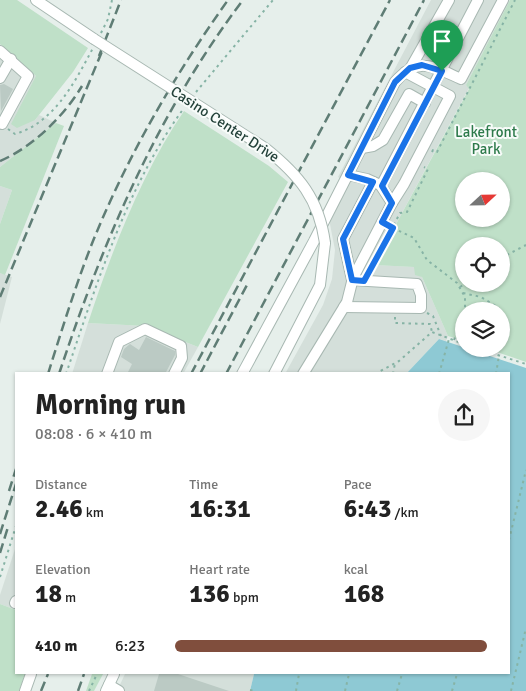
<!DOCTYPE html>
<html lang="en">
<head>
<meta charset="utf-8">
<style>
	body { margin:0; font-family:Signika,sans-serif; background:#f6f6f6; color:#222; height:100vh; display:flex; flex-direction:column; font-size:19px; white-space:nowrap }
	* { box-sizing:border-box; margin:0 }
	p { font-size:16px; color:#767676 }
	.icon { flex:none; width:28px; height:28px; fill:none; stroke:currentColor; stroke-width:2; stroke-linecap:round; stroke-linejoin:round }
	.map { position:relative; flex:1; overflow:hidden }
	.drawer { position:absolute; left:15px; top:372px; width:495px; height:302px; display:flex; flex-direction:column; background:#fff; border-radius:0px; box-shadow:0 1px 4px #0004 }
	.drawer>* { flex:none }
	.needle { width:32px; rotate:68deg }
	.tools { position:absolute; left:455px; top:172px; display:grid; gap:10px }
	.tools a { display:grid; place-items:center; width:55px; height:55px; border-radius:50%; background:#fff; box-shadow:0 1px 4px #0004; font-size:25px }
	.pin { position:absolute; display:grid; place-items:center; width:42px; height:42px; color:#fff; margin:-51px -21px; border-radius:50% 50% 50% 0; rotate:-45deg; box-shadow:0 0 5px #0007 }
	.pin .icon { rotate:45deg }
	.round { display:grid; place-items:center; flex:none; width:52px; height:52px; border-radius:26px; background:#f6f6f6 }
	.head { display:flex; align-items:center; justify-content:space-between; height:85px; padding:0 20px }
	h1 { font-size:28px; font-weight:700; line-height:38px }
	.metrics { display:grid; grid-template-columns:repeat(3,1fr); gap:8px; height:85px; padding:5px 20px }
	.metrics div { display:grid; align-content:center }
	.metrics b { font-size:25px; font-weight:700 }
	.metrics small { font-size:14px; font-weight:400 }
	.metrics p { font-size:14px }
	ul { padding:0 20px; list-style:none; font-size:16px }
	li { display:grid; grid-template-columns:80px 60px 1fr; align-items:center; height:38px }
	li i { height:12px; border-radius:6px; background:#804e3d }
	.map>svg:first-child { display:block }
	.built { fill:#d4dfda }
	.green { fill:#bfe0c8; fill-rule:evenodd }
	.water { fill:#8ec9d4 }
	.building { fill:#bbcac4 }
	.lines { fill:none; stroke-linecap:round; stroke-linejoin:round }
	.minor-casing { stroke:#a8b8b2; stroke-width:12 }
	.path { stroke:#86b3a5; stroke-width:2; stroke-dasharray:2.5 4; stroke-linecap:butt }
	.minor { stroke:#fff; stroke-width:10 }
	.rail { stroke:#5f7d75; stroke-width:2.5; stroke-dasharray:10 5; stroke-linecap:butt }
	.minor-bridge-casing { stroke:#a8b8b2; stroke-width:12; stroke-linecap:butt }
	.minor-bridge { stroke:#fff; stroke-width:10 }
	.route-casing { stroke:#fff; stroke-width:10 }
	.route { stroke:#1a73e8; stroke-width:6 }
	.labels { text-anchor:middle; stroke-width:4; stroke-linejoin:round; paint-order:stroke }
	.street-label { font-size:15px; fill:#24423a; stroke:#f7fbf9 }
	.park-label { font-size:15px; fill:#2d7a4b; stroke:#f7fbf9 }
</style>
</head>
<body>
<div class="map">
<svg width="526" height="691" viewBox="0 0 526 691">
	<rect width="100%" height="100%" fill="#e6efeb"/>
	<g class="built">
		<path d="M431,0H510L466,85L469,88L374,265L415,267L422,277L448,336L446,341L439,339L406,374H285L323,305L332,279L335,250L329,219L348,183L338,177Z"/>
		<path d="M0,44L36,76L35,120L39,115L56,123L0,167Z"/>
		<path d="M0,186L12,190L0,224Z"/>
		<path d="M0,273L12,277L0,324Z"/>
		<path d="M88,323L145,326L198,347L183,374H72Z"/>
		<path d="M16,546V610L0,604V595Z"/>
		<path d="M125,674H254L250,691H117Z"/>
	</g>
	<g class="green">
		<path d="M0,0H17L88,48L73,72L35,120L17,128L11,124L36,76L0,44Z"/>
		<path d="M510,0H526V362L488,349H501V311H464V341L448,336L422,277L415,275L414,267L374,265L469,89L466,85ZM464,181H501V219H464ZM464,246H501V284H464Z"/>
		<path d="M184,111L269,166L288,182L198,347L145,326L88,323C111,253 142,172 184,111Z"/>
		<path d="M56,123L64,126L5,275L0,273V224L12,190L0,186V167Z"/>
		<path d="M0,604L16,610V674H25L19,691H0Z"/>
		<path d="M92,674H103L94,691H86Z"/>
	</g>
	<path class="water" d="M439,339L526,368V691H250L254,674H509V374H406Z"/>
	<g class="building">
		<path d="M4,84L13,89L1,111L0,85Z"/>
		<path d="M146,337L175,351V355L165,374H127L132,364L121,357L124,349L130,344L139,350Z"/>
		<path d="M159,674H178L229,691H154Z"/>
	</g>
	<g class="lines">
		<defs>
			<g id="minor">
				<path d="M36,0L94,39"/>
				<path d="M0,51L28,76L2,124L0,123"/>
				<path d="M410,69L449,0"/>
				<path d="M0,78L11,59"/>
				<path d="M362,148L373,146L383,140L409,94L425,103"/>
				<path d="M348,175L367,179L378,184"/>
				<path d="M392,203L404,184L450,96L405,72"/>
				<path d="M344,307L421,308V295L417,284L352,280L343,239L373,182"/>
				<path d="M107,374L119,342L145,329L181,346L182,358L174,374"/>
				<path d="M242,374L314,241L395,82C418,55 434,67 461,79L503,0"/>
				<path d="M274,374L320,285L325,243"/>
				<path d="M303,374L347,302L353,278L392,203L381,186L478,0"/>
				<path d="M15,603L16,601"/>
				<path d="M109,685L119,691"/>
				<path d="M25,691L31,674"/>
				<path d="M106,691L114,674"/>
			</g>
		</defs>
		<use href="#minor" class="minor-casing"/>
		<g class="path">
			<path d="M101,33L108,19L112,0"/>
			<path d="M196,92L273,0"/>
			<path d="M8,129L15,134C54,123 75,82 93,48"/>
			<path d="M432,152L433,150L437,152L515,0"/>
			<path d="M393,228L414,238L427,260L457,283L465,297V311"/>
			<path d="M501,258L526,245"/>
			<path d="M370,271L400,213L407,212L428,169L424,167"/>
			<path d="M460,287L465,284"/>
			<path d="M463,293L481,297L499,308"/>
			<path d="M427,313L433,316L441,336"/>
			<path d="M395,317V323L430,324L432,332"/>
			<path d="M454,340L464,314"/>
			<path d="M479,349L526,364"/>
			<path d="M66,374C97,283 127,186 184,108"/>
			<path d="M375,374L399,361L432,332L464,344"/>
			<path d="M393,374L395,363"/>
			<path d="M439,374L449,339"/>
			<path d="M496,374L499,355"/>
			<path d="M509,540L526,470"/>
			<path d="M0,577L16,526"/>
			<path d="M250,690L255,691"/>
			<path d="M89,691L97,674"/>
			<path d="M296,691L299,674"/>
			<path d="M345,691L349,674"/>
			<path d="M397,691L402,674"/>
			<path d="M452,691L457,674"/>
			<path d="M511,691L526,628"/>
		</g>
		<use href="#minor" class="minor"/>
		<g class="rail">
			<path d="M99,56L121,0"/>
			<path d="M0,161C33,147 64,116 82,86"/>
			<path d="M0,297L103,49"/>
			<path d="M48,374C62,329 76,284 93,241C128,155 174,76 228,0"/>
			<path d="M59,374C103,241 158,112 243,0"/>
			<path d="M191,374L390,0"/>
			<path d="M200,374L248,283"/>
			<path d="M226,374L424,0"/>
			<path d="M9,491L16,469"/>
			<path d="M0,534L16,484"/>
			<path d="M0,553L8,527"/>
			<path d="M41,691L48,674"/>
			<path d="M78,691L84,674"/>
		</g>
		<defs>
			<path id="minor-bridge" d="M94,39L265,148C299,175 319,199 325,243"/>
		</defs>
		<use href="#minor-bridge" class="minor-bridge-casing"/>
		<use href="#minor-bridge" class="minor-bridge"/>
	</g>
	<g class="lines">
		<defs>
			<path id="route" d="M422,65L442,71L382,186L392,203L382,222L393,228L364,281L352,280L343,239L373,182L348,175L395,82L410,68Z"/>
		</defs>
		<use href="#route" class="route-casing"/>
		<use href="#route" class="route"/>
	</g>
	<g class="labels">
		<g class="street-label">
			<text transform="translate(225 124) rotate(33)" y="5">Casino Center Drive</text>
		</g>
		<g class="park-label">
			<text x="486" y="137">Lakefront<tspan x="486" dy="17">Park</tspan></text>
		</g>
	</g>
</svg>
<div class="tools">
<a><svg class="needle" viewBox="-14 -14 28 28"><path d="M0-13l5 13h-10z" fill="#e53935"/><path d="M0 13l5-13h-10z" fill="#767676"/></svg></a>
<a><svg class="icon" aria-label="locate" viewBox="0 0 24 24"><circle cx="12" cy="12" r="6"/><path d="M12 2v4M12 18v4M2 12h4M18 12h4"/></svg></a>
<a><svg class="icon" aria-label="layers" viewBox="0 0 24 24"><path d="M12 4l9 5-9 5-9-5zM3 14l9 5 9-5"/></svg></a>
</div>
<div class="pin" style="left:442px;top:71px;background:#1e9e55"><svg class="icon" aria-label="arrive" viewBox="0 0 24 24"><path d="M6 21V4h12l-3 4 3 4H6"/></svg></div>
<section class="drawer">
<div class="head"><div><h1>Morning run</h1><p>08:08 · 6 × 410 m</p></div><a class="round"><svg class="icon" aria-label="share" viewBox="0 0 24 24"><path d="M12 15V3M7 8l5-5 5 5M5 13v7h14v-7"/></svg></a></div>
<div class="metrics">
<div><p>Distance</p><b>2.46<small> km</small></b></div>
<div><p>Time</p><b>16:31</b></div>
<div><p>Pace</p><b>6:43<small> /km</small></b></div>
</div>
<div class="metrics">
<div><p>Elevation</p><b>18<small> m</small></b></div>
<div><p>Heart rate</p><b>136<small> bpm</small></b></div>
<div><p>kcal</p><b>168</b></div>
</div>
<ul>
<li><b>410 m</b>6:23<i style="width:99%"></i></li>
</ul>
</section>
</div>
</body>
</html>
